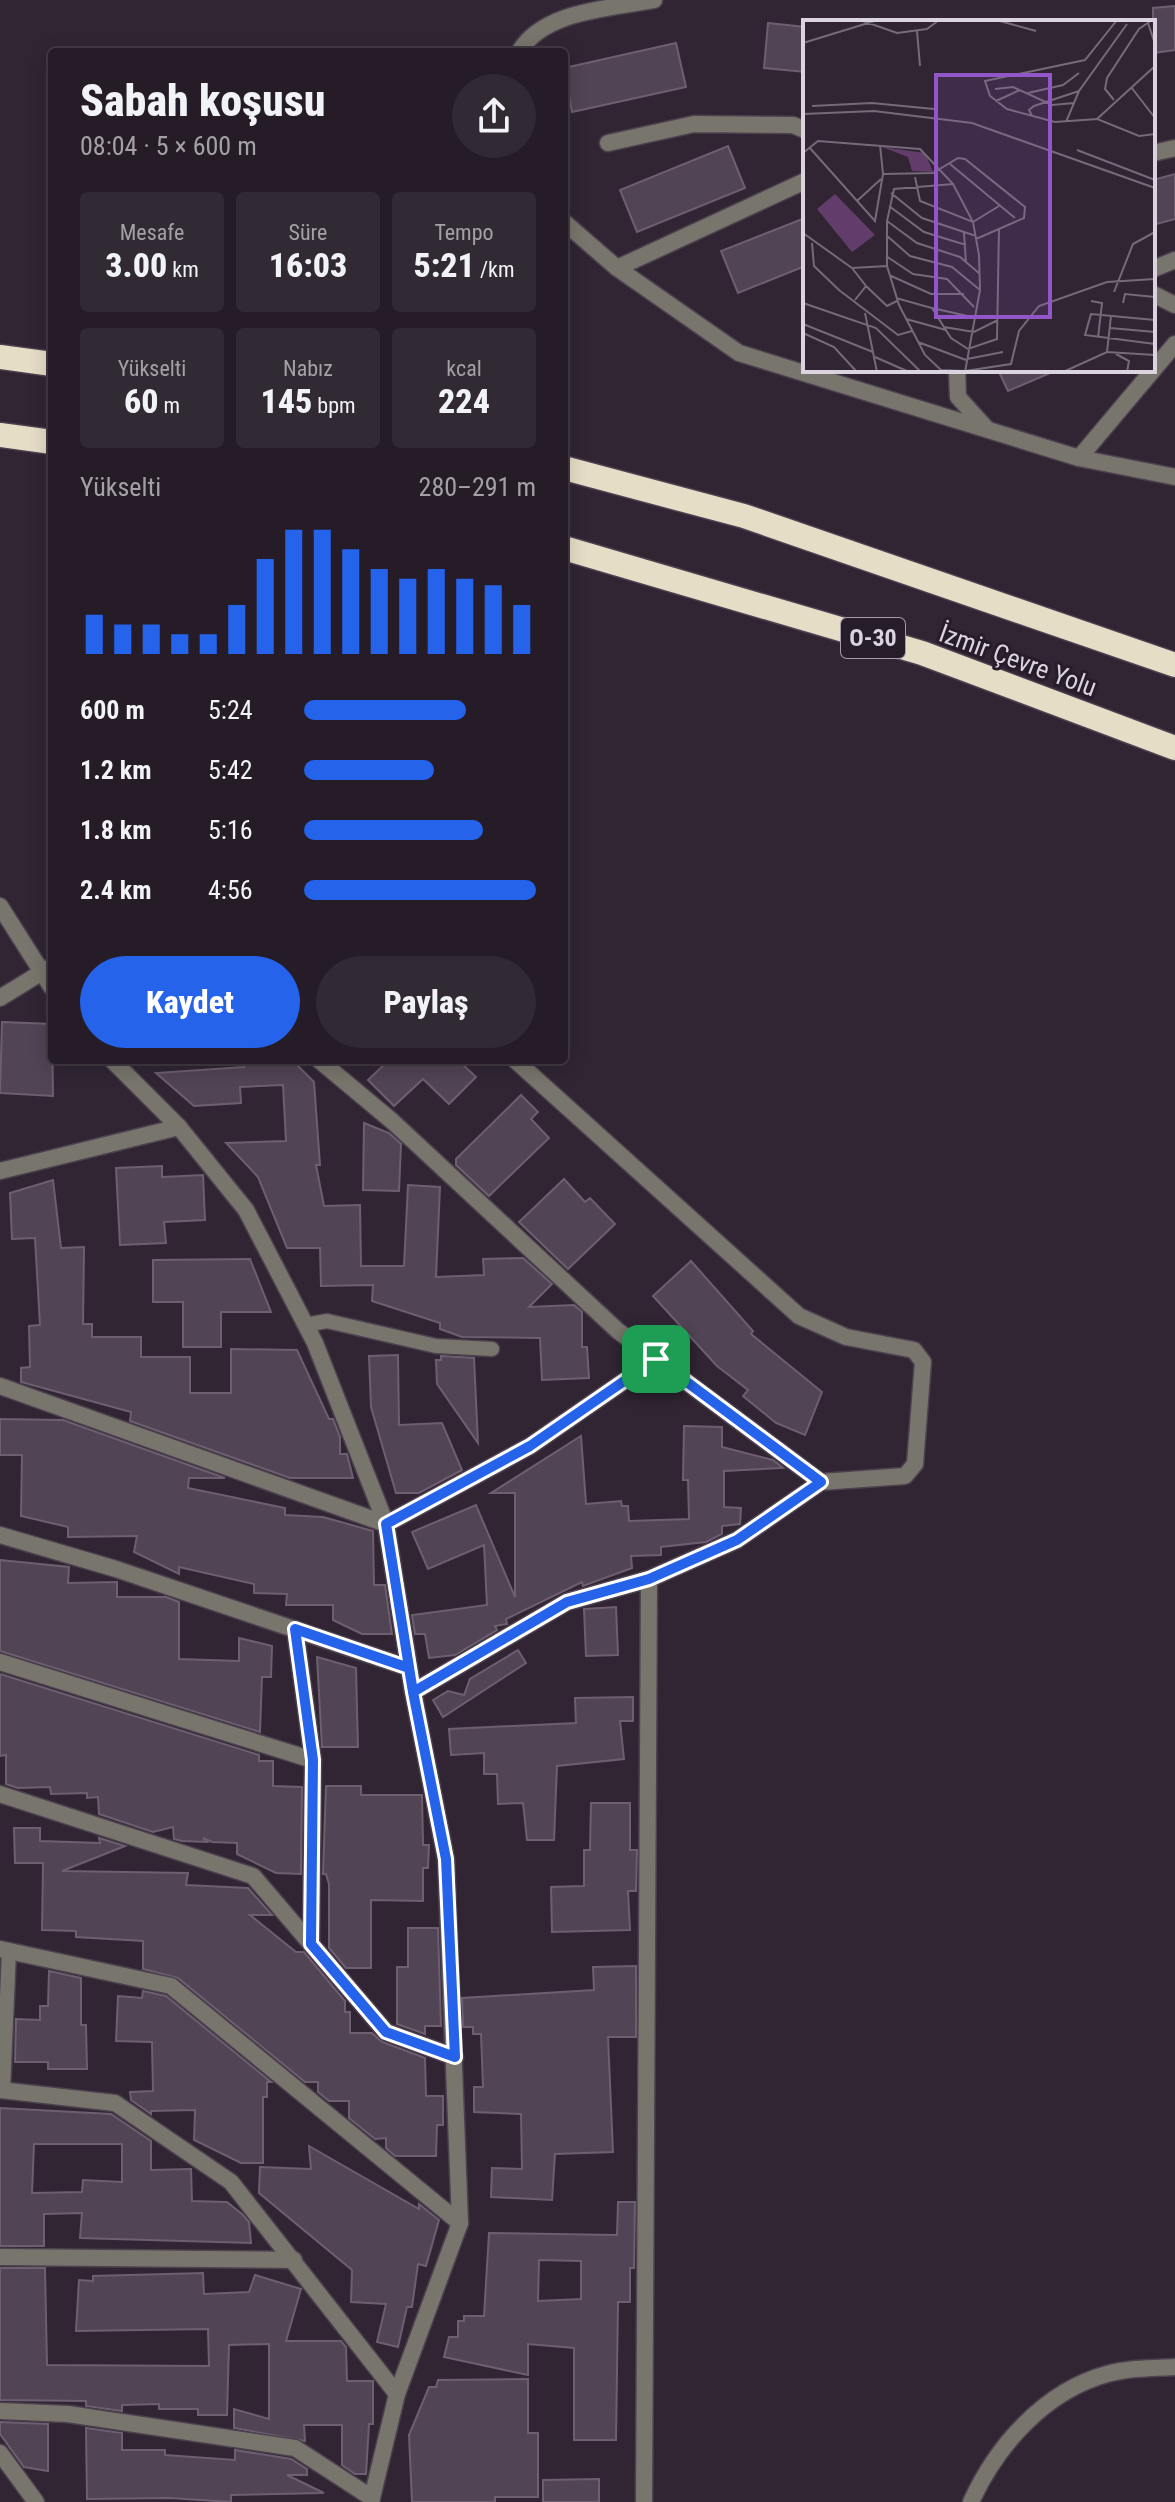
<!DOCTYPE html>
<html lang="tr">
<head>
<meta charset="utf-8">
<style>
	body { margin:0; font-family:"Roboto Condensed",sans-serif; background:#312933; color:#f1f3f6; height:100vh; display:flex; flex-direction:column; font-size:30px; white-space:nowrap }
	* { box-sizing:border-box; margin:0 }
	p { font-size:26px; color:#a3a1a7 }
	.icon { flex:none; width:44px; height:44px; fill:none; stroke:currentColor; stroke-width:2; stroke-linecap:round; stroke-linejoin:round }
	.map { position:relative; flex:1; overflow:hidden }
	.details { position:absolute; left:48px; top:48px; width:520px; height:1016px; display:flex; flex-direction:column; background:#251c27; border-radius:8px; box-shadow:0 4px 20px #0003,0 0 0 2px #423a44 }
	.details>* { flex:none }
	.pin { position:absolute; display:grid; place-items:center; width:68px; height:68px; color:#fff; margin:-34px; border-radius:16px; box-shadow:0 4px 12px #0006 }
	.round { display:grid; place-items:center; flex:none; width:84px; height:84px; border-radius:42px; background:#312933 }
	.head { display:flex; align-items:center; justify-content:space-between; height:136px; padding:0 32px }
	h1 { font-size:44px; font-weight:800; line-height:60px }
	.stats { display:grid; grid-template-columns:repeat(3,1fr); gap:12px; height:136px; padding:8px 32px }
	.stats div { display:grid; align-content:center; border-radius:8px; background:#312933; text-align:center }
	.stats b { font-size:34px; font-weight:800 }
	.stats small { font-size:22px; font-weight:400 }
	.stats p { font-size:22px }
	.chart { height:224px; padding:16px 32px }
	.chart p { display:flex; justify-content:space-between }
	.chart svg { width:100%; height:144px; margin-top:8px; stroke:#2563eb; stroke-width:6 }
	.action { display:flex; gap:16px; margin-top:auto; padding:16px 32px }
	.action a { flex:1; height:92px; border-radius:48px; background:#2563eb; color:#fff; font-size:32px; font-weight:800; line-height:92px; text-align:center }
	.action a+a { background:#312933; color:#f1f3f6 }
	ul { padding:0 32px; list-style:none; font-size:26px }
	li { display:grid; grid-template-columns:128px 96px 1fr; align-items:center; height:60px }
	li i { height:20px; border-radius:10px; background:#2563eb }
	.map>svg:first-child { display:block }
	.building { fill:#514454; stroke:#6d5f70; stroke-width:2; fill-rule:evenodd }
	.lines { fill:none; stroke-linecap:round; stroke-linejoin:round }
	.service-casing { stroke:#4c414f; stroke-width:17 }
	.minor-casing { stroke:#4c414f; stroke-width:19 }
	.motorway-casing { stroke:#4c414f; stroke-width:27 }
	.service { stroke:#78756c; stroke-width:14 }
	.minor { stroke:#78756c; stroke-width:16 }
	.motorway { stroke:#e5ddc6; stroke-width:24 }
	.route-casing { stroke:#fff; stroke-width:16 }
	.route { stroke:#2563eb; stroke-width:10 }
	.labels { text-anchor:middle; stroke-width:6; stroke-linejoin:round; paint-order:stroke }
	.shield { fill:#271c2a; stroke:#a59ca7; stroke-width:2 }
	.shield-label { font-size:24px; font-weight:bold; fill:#dbd3dd }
	.street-label { font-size:26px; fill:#dbd3dd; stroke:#271c2a }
	.inset-road { fill:none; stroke:#756b78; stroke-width:2 }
	.view { fill:#9356c6; fill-opacity:0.15; stroke:#9356c6; stroke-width:4 }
	.inset-edge { fill:none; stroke:#dbd3dd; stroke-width:4 }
</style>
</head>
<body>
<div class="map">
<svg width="1175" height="2502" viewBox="0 0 1175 2502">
	<rect width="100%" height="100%" fill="#312534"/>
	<g class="building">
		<path d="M1175,6V50L1153,53V8Z"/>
		<path d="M768,23L805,27V72L764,68Z"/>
		<path d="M676,43L686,87L572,112L564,68Z"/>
		<path d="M728,146L745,188L637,232L620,190Z"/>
		<path d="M1175,174V219L1153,225V180Z"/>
		<path d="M805,218V266L738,293L721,251Z"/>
		<path d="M998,370H1057L1008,391Z"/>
		<path d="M2,1022L52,1024L53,1096L0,1093Z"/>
		<path d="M244,1060H292L314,1082L320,1165H316L324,1206L360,1205L361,1266H404L408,1185L440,1187L436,1277L484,1275L483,1259L523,1258L552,1284L529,1307L574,1305L582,1312V1347H587L589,1378L542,1380L540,1338L462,1337L440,1329V1323L372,1301L373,1285L321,1286L320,1248H287L258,1177L226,1143L286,1141L283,1085L240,1087L241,1103L194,1106L156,1073L244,1067Z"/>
		<path d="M389,1060H458L476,1077L449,1104L423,1079L394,1106L368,1080Z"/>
		<path d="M521,1095L538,1112L531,1119L549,1138L489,1196L456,1165V1159Z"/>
		<path d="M364,1123L389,1133L401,1144L399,1191L363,1190Z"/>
		<path d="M162,1166V1177L203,1175L205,1220L164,1222L166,1243L120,1245L116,1168Z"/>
		<path d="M564,1179L585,1202L590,1198L615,1224L568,1269L519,1222Z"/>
		<path d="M53,1180L61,1248L84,1247L83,1324H92V1337H141V1357H190V1393H231V1349L297,1350L329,1419H333L340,1437V1454H347L353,1478H290L130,1421L131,1412L21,1382V1368L30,1367L29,1326L40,1325L35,1238L12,1239L10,1193Z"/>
		<path d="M250,1259L271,1312H221V1347H183V1302H153V1260Z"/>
		<path d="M691,1261L753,1331L751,1334L822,1392L805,1435L776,1423L743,1396L748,1390L717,1366L653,1296Z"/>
		<path d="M398,1355L399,1425L442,1423L462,1470L419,1493H396L371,1407L369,1356Z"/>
		<path d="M441,1356L474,1358L478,1443L437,1384L436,1360H441Z"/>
		<path d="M0,1419L63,1420L225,1478H189L188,1488L285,1508V1515L323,1517L373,1531L374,1585H385L392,1634H362L333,1620V1605H286L287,1594L254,1593V1584L179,1567V1574L134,1552L137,1536L68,1537V1527L21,1516L22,1455H0Z"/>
		<path d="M684,1426L722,1427V1447L773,1460L783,1468L724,1471V1507L741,1508L740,1524L722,1526V1534L706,1542L661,1547V1555L631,1556L632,1568L583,1586L582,1582L506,1619L507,1624L495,1626L497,1630L455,1655L429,1658L425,1634H415L412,1615L487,1605L484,1545L428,1569L412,1532L476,1505L515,1597V1493H491L581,1436L586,1504L621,1501L622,1506H628L629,1521L689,1519L688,1480H683Z"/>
		<path d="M0,1560L69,1567L68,1583L117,1582V1597H166L179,1602V1659L239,1661V1638L272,1646L271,1677H262L260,1732L0,1651Z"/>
		<path d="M616,1607L618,1655L586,1656L584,1609Z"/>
		<path d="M518,1650L526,1663L443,1717L433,1700L448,1691L464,1695L470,1679Z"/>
		<path d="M317,1657L356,1668L358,1747H322Z"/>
		<path d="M0,1674L259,1755V1761H273V1786L302,1787L301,1874L276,1873L237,1854V1843L212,1842L203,1838L207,1842L182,1841L174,1839L173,1827L153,1832L99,1814L98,1797L87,1798V1793L51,1794L50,1787L18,1788L6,1784V1755L0,1756Z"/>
		<path d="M633,1697V1721H620L624,1759L557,1766L554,1840H527L523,1803L498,1804L497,1774H484V1753L451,1755L449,1729L576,1723L575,1698Z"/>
		<path d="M326,1786H361V1795H422L423,1845H429L428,1868H423V1901L371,1900V1968H346L329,1948V1884L326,1874H323Z"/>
		<path d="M591,1803H630V1850H637L636,1891H628L630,1930L552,1932L551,1887L584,1886V1850H590Z"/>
		<path d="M14,1828H40V1841L100,1843L99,1838L125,1846L62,1871L188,1873L186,1885L248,1888L272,1915H250L296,1952H304L345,2001V2012H350V2033H372L382,2042L425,2058L426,2096H443V2125H437L436,2156H395L386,2148V2138L375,2139L349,2118V2101H329L318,2092V2082H305L178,1978L143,1969V1941L76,1937V1931L42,1930L43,1863H15Z"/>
		<path d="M408,1928H438L441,2026H425V2034L397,2024V1967H408Z"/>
		<path d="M636,1966V2037H608L613,2152L555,2154L552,2200L491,2197L492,2168L522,2169L521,2114L474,2112V2087H483L481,2034H473V2027H463L462,1998L594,1990L593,1967Z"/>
		<path d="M49,1971L81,1978V2025H86L87,2069H48V2062H15L16,2019L40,2020V2006H48Z"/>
		<path d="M143,1991L166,1996L271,2082H267V2097H263V2163H241L194,2140L195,2110L151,2111V2114L131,2100L130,2092L153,2091L152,2042L116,2041L118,1996L142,1998Z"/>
		<path d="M0,2108L111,2114L151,2141V2170L191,2169L192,2201L227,2202L242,2214L249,2222L251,2243L80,2238L82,2213L44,2214V2246H0ZM34,2144H122V2182L83,2180L82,2192L32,2193Z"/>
		<path d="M309,2146L419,2209V2204L439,2220L426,2266L418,2264L412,2307H407L398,2347L377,2342L386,2304L351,2302L352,2270L259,2193L260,2167L311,2169Z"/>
		<path d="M618,2202H635L634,2268H630V2302H618L616,2440H574V2348L528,2344V2375L444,2357L449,2337H458V2321H464V2316H484L489,2233L617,2235ZM539,2260L581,2261V2299L538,2301Z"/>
		<path d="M0,2268H45L47,2365L209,2366L208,2329L76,2331L79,2280L93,2281V2276L203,2273L204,2294L249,2292L255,2275L301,2289L286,2341H341L346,2347L347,2381H373V2424H369L366,2474H355L342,2465V2425H304L305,2441L234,2428V2409L269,2419V2344L229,2345L227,2415H198V2409H159V2404L122,2405V2411L86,2406V2401L0,2400Z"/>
		<path d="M528,2379V2433H538V2497H495V2502H412L409,2435L429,2387H436L438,2380Z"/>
		<path d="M0,2422L48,2424V2471L24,2467L0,2434Z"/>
		<path d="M86,2428L122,2433V2450H165V2455L235,2460V2450L291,2459L307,2469V2475H287L324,2493L231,2495V2502L170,2498L87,2499Z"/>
		<path d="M599,2479V2502H543V2480Z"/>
	</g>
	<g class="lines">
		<defs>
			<g id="service">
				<path d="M305,1325L327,1321L436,1346L492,1349"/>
				<path d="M3,2090L9,1951"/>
			</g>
			<g id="minor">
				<path d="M519,52C544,10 610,9 654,0"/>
				<path d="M608,143L694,124L793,125L805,130"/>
				<path d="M1153,153L1175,148"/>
				<path d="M564,222L617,268L739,353L1079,458L1175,477"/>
				<path d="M617,268L805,181"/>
				<path d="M1153,269L1175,260"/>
				<path d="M1153,294L1175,305"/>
				<path d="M957,370L958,397L986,428"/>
				<path d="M1079,458L1175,344"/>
				<path d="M0,906L52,988"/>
				<path d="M0,998L52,966"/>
				<path d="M112,1060L179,1127"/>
				<path d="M319,1060L392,1121L618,1331L821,1482"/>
				<path d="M0,1171L179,1127L246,1210L315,1343L386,1524L413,1692L446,1859L460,2223L397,2394L371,2502"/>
				<path d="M0,1386L386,1524L530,1446L656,1359"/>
				<path d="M0,1535L116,1569L409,1668"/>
				<path d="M295,1629L313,1760L311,1944"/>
				<path d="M0,1662L313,1760"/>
				<path d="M413,1692L567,1602L649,1579L737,1540L821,1482L905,1476L915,1464L923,1362L914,1350L846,1337L799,1316L515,1060"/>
				<path d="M0,1794L253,1876L386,2032L455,2057"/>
				<path d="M0,1949L171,1986L460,2223"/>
				<path d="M0,2090L115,2103L231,2182L397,2394"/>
				<path d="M0,2257L294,2260"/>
				<path d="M0,2411L68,2414L295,2448L372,2498"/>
				<path d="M0,2453L36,2502"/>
				<path d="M644,2502L649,1579"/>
				<path d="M971,2502C997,2445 1045,2391 1107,2374C1129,2368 1152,2368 1175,2367"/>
			</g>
			<g id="motorway">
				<path d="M0,357L52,364"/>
				<path d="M0,435L52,442"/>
				<path d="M564,468L744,516L1175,665"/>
				<path d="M564,548L922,653L1175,748"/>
			</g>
		</defs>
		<use href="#service" class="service-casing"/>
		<use href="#minor" class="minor-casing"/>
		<use href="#motorway" class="motorway-casing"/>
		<use href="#service" class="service"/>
		<use href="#minor" class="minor"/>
		<use href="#motorway" class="motorway"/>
	</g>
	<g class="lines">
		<defs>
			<path id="route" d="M656,1359L530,1446L386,1524L413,1692L446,1859L455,2057L386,2032L311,1944L313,1760L295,1629L409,1668L413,1692L567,1602L649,1579L737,1540L821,1482L656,1359"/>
		</defs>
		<use href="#route" class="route-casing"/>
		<use href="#route" class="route"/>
	</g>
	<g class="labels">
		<rect class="shield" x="841" y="618" width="64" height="40" rx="6"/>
		<g class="shield-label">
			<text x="873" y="646">O-30</text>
		</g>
		<g class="street-label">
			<text transform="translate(1018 660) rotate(20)" y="9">İzmir Çevre Yolu</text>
		</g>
	</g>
	<g transform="translate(803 20)">
		<rect width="352" height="352" fill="#312534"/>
		<path d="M79,127L122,133L130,152L109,151L105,137ZM32,174L72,215L49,232L14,189Z" fill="#623d6c"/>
		<path class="inset-road" d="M57,0L94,13L124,9L136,0M193,0L233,11M344,0L352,24M114,11L117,46M0,23L75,0M352,46L294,99L336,116L352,114M328,67L352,98M192,69L210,67L249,85L271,83M225,73L260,65L276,53M311,80L302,69L304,58L336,9L349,0M193,81L217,70M9,86L69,83L131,89M0,94L71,91L169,103L352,168M229,96L226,90L231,86L276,71M294,99L252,102L204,89L187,76L182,61L282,40L314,0M263,102L276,71L324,4M6,127L72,201L80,154L77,125M274,130L352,160M0,133L15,121L117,129L150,164M147,144L212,198M80,154L130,153L155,138L162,139L222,187L221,198L173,219M112,157L117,181L170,202L196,186M88,173L119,198L173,216M54,181L78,159M86,186L121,212L163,225M84,201L114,223L157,237L177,254M0,213L49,248L84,246V201L91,169L150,164L170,202L176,235L177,270L162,352M161,213L163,243M83,215L107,236L149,247L177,270M9,223L11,246L36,270L95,315L109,311M83,236L110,254L144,259L171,287M84,246L96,285L122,335L138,350L162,351L208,344L216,311L236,286L304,262L352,259M49,248L63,266L52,280M86,255L128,274H161M63,266L84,286L94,281M311,272L330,224L352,212M93,278L129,288L148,318L165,329L194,319L196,208M288,281L299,283L295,318M0,283L73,308L118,352M320,283L322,274L352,277M129,288L169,297M62,293L74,352M103,299L143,310M352,300L288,294L282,315L352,324M0,304L70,332M141,307L171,312L195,300M307,308L352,312M0,313L31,327L54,352M115,322L163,340M304,332L308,296M313,334L326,341L324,352M72,337L106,352M164,339L200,332M260,352L304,332L352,335"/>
		<path class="view" d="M133,55H247V297H133Z"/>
		<rect width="352" height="352" class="inset-edge"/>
	</g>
</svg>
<div class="pin" style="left:656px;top:1359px;background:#1e9e55"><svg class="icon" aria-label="arrive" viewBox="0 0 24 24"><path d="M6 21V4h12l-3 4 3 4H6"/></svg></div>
<section class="details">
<div class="head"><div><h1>Sabah koşusu</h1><p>08:04 · 5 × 600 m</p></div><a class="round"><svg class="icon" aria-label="share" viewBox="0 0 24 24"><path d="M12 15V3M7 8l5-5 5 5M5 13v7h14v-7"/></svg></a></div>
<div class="stats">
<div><p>Mesafe</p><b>3.00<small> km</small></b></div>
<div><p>Süre</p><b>16:03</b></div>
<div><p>Tempo</p><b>5:21<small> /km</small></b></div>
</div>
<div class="stats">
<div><p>Yükselti</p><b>60<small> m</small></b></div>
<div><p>Nabız</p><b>145<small> bpm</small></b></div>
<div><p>kcal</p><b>224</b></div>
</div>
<div class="chart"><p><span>Yükselti</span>280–291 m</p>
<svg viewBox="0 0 160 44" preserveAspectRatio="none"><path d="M5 44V32M15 44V35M25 44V35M35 44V38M45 44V38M55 44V29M65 44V15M75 44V6M85 44V6M95 44V12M105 44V18M115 44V21M125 44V18M135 44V21M145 44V23M155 44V29"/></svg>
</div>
<ul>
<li><b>600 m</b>5:24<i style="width:70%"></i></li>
<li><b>1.2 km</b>5:42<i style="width:56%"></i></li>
<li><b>1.8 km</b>5:16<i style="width:77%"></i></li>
<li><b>2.4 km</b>4:56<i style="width:100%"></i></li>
</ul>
<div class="action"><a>Kaydet</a><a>Paylaş</a></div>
</section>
</div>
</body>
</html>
